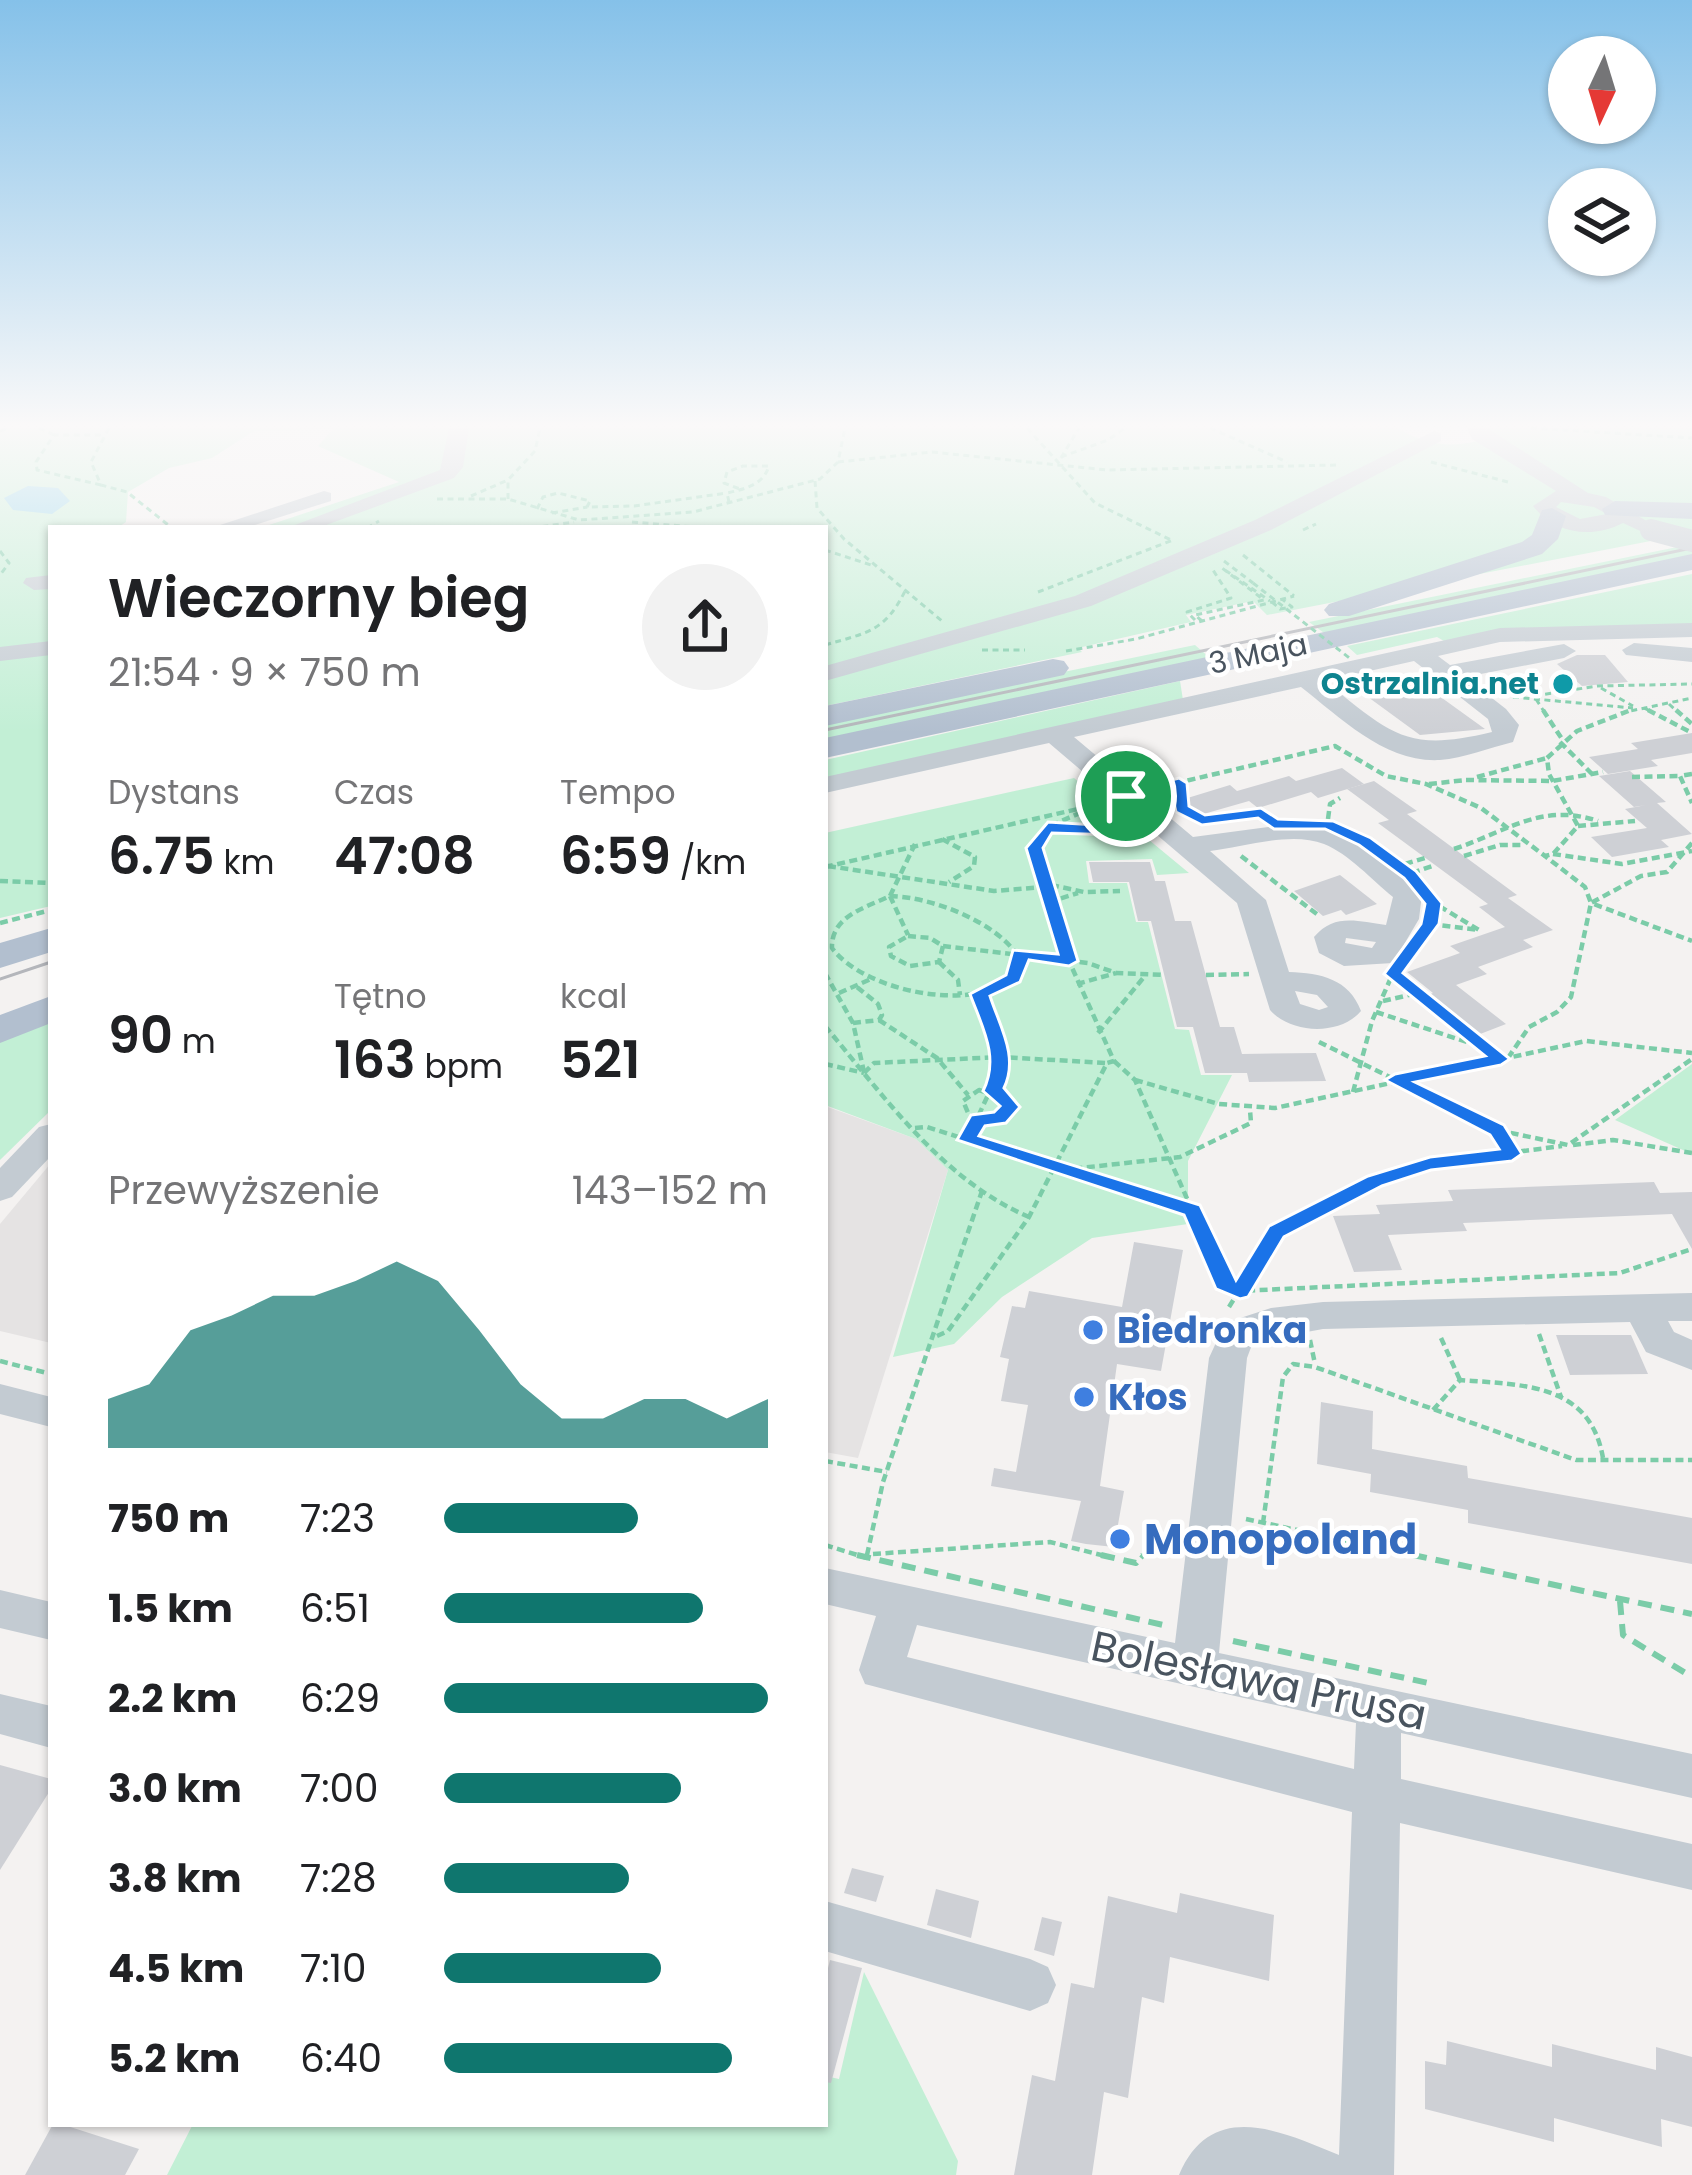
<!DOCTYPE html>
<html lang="pl">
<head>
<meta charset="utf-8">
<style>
	body { margin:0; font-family:Poppins,sans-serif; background:#f2f2f2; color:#202124; height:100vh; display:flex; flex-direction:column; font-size:45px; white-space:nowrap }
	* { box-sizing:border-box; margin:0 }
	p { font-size:39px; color:#757577 }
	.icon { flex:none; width:66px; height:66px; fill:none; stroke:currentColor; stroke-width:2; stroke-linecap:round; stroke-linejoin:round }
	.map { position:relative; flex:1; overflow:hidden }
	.panel { position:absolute; left:48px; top:525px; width:780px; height:1602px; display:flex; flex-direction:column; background:#fff; border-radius:0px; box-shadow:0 3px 9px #0004 }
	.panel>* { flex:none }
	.needle { width:78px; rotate:184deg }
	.controls { position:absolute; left:1548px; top:36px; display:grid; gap:24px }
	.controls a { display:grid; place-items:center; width:108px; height:108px; border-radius:50%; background:#fff; box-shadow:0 3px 9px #0004; font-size:60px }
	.pin { position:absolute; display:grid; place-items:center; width:102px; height:102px; color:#fff; margin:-51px; border:6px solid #fff; border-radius:50%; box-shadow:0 3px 12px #0007 }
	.round { display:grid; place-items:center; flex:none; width:126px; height:126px; border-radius:63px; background:#f2f2f2 }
	.overview { display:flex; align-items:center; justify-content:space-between; height:204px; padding:0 60px }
	h1 { font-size:54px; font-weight:600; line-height:90px }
	.metrics { display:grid; grid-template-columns:repeat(3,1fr); gap:18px; height:204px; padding:12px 60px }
	.metrics div { display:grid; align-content:center }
	.metrics b { font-size:51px; font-weight:600 }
	.metrics small { font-size:33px; font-weight:400 }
	.metrics p { font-size:33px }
	.chart { height:336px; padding:24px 60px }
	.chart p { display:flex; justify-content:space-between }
	.chart svg { width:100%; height:216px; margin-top:12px; fill:#0f766e; opacity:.7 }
	ul { padding:0 60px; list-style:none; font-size:39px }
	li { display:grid; grid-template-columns:192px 144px 1fr; align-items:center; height:90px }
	li i { height:30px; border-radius:15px; background:#0f766e }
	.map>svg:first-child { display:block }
	.education { fill:#e5e3e3 }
	.green { fill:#c2efd5 }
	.water { fill:#90d4eb }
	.building { fill:#ced0d5 }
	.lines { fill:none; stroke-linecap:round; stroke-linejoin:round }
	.path-far2 { stroke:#7bcca8; stroke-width:3; stroke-dasharray:6 4.5; stroke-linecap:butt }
	.path-far1 { stroke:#7bcca8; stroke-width:4.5; stroke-dasharray:8 4.5; stroke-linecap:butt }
	.path { stroke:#7bcca8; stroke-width:6; stroke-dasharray:14 9; stroke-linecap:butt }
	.minor { fill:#c3cbd2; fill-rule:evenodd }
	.major { fill:#b2bfcf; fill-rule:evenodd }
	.tram { stroke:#b4b6bb; stroke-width:3 }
	.path-bridge { stroke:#7bcca8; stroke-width:3; stroke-dasharray:6 4.5; stroke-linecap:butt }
	.minor-bridge { stroke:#c3cbd2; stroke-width:22 }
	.route { fill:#1a73e8; stroke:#fff; stroke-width:3; fill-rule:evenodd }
	.culture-dot { fill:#0f9aa8; stroke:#fff; stroke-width:4.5 }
	.shop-dot { fill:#3f7fe0; stroke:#fff; stroke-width:4.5 }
	.labels { text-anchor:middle; stroke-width:9; stroke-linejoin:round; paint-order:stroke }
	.far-street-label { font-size:30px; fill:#49545f; stroke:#fff }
	.far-culture-label { font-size:30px; font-weight:bold; fill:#0d838f; stroke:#fff; text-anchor:end }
	.shop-label { font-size:36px; font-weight:bold; fill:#366cbe; stroke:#fff; text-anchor:start }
	.near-shop-label { font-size:42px; font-weight:bold; fill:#366cbe; stroke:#fff; text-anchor:start }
	.near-street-label { font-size:42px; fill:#49545f; stroke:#fff }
</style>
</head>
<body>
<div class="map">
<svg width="1692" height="2175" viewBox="0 0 1692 2175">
	<rect width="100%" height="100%" fill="#f4f2f1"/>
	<g class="education">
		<path d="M825,1106L916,1139L948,1170L858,1458L825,1452Z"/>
		<path d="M51,1163V1343L0,1331V1224Z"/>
	</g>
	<g class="green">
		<path d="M0,428H1397C1428,446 1454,449 1488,438V428H1692V533L1267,615L1253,601L1186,615L1191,622L1078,648L1082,652L825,706V528H260L399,482L318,446L333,429L254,431L212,458L169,468L128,492L126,522L117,528H51V906L0,918Z"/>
		<path d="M1692,544V558L1327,635L1309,622Z"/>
		<path d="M1692,574V624L1507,630L1444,641L1437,637L1357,655L1347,646Z"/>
		<path d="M1195,645L1210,658L825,743V721Z"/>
		<path d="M1180,681L1183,700L825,779V760Z"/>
		<path d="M1074,778L1189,873L1157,875L1152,859L1086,861L1089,883H1127L1136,922H1148L1175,1029L1189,1030L1201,1075H1232L1188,1161V1224L1092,1238L1002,1297L954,1344L893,1357L948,1170L916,1139L825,1105V833Z"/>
		<path d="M51,1016V1110L0,1160V1038Z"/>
		<path d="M1692,1064V1154L1615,1120Z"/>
		<path d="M864,1972L958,2161L956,2175H167L193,2124H825V2076L839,2079Z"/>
	</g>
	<path class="water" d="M28,486L58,488L70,501L52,514L13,510L4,498Z"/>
	<g class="building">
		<path d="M1577,655H1605L1628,682L1582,686L1557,664Z"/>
		<path d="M1424,684L1442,698L1485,729L1420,735L1368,697Z"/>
		<path d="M1692,733V753L1651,760L1658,766L1608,774L1589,757L1638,749L1631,743Z"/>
		<path d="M1342,768L1364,784L1318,798L1311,792L1258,808L1249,801L1200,815L1181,800L1230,785L1237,791L1289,776L1303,786L1296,781Z"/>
		<path d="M1630,771L1666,802L1657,803L1692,834L1661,840L1669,847L1612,857L1591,837L1647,828L1625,809L1646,805L1634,807L1599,776Z"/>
		<path d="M1374,781L1417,811L1407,814L1517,895L1508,898L1553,930L1523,940L1533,947L1478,967L1487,974L1456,985L1506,1024L1475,1036L1425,996L1433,993L1407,972L1460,953L1450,946L1505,927L1479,907L1488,904L1378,823L1389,820L1347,789Z"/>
		<path d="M1089,862H1150L1155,881H1165L1175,921H1191L1220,1027H1234L1242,1054L1316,1053L1326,1081L1249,1082L1247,1073H1205L1193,1027H1177L1151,921H1138L1129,882H1093Z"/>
		<path d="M1340,875L1377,904L1346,915L1341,910L1323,916L1294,891Z"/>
		<path d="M1654,1182L1660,1193L1692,1192V1249L1672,1214L1463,1223L1467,1231L1388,1235L1402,1270L1354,1272L1333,1216L1380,1214L1376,1205L1453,1201L1448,1190Z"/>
		<path d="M1134,1242L1183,1250L1161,1371L1117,1364L1100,1486L1124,1491L1114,1547L1086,1544L1071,1541L1081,1501L991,1486L994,1468L1016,1472L1028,1405L1001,1401L1009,1359L1000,1357L1012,1306L1025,1308L1029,1291L1122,1307Z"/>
		<path d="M1556,1335H1631L1648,1374L1570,1375Z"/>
		<path d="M1321,1402L1373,1411L1372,1449L1467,1466L1468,1478L1692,1518V1564L1468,1523V1510L1370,1492L1371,1474L1317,1464Z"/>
		<path d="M0,1765L51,1779V1789L0,1870Z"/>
		<path d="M852,1868L884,1876L876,1902L844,1893Z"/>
		<path d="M936,1889L979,1901L971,1938L927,1925Z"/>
		<path d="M1180,1893L1274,1915L1269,1981L1170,1957L1164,2003L1142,1997L1128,2098L1104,2092L1092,2175H1014L1032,2075L1055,2081L1071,1983L1094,1988L1108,1896L1177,1913Z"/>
		<path d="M1042,1917L1062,1922L1054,1956L1034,1950Z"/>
		<path d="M830,1960L862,1968L831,2083L825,2082V1980Z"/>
		<path d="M1447,2041L1552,2067V2044L1656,2070V2047L1692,2057V2127L1661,2119L1662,2147L1554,2118V2142L1425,2109V2061L1446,2065Z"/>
		<path d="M53,2124H61L139,2149L125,2175H25Z"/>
	</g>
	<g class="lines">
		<g class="path-far2">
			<path d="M39,428L54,435"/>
			<path d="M109,428L91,462L101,485L127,492L172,528"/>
			<path d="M1027,428L1095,503L1171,540"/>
			<path d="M1210,428L1287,462"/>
			<path d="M1531,428L1692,438"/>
			<path d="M0,431L9,428"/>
			<path d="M1061,457L1108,440L1125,428"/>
			<path d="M1061,458L1079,428"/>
			<path d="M838,462L932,452L1107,470L1336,465"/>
			<path d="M1431,462L1512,483"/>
			<path d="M815,481L817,508L844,539L942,621"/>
			<path d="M101,485L37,470L36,462L54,435H104"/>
			<path d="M471,496L508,480"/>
			<path d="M437,499H508L579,520L693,512L820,479L838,462L845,428"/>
			<path d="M508,499V480L535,451L540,428"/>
			<path d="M729,502L727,493C745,489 763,485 769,466H743L727,472L724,483L740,489"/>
			<path d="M537,509L543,497L558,493L590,501L587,507L634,506L727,493"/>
			<path d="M552,513L587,507"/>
			<path d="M632,522L708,528"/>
			<path d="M367,528L379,521"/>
			<path d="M532,528L574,522"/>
			<path d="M1303,530L1316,524"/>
			<path d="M825,550L871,565"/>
			<path d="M0,551L9,563L0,575"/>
			<path d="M1243,555L1294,596"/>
			<path d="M1224,561L1253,583"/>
			<path d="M1038,592L1173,540"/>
			<path d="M1272,602L1280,609L1292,607L1282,599"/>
			<path d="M1195,620L1187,612L1231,598L1211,567"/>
			<path d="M1202,621L1195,615L1264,600L1222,568L1270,601"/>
			<path d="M825,645C866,633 885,632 905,591"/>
			<path d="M982,650H1025"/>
			<path d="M1066,651L1136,639L1294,596"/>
			<path d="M1380,679L1386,684L1414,678"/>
			<path d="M1601,688L1633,706"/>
			<path d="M1513,697L1633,708"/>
			<path d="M1669,704L1679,713"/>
			<path d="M1644,708L1654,713"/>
			<path d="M1545,713L1534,696L1597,686L1692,684"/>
			<path d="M1621,713L1692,698"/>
		</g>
		<g class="path-far1">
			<path d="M1543,710L1562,739"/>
			<path d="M1648,710L1692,733"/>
			<path d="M1676,710L1692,724"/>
			<path d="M1560,742L1592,774"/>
			<path d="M1692,774L1680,776L1692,803"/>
			<path d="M1477,777L1547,758"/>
			<path d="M1632,777L1680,776"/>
			<path d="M1466,780L1552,781L1603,772"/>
			<path d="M1179,783L1181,809L1210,822"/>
			<path d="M1429,784L1466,780"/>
			<path d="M1151,789L1335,746L1386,776L1426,784L1481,808L1545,856"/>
			<path d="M1226,819L1246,813L1265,816"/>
			<path d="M1328,819L1330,804L1340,798"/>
			<path d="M1578,826L1635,821"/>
			<path d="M1053,828L1132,832"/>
			<path d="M942,839L975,857L974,866L949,882"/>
			<path d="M1692,843L1667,872L1641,876L1591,903L1692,941"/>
			<path d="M1454,849C1506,832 1541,802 1598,821"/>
			<path d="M1553,854L1622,864L1692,851"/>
			<path d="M1241,856L1318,915"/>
			<path d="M1464,856L1500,845H1523"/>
			<path d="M1405,864L1425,858"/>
			<path d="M828,866L994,891L1056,886L1084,892L1120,891"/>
			<path d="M825,867L1091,806"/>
			<path d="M1412,873L1435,865"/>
			<path d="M0,881L51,883"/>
			<path d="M890,896C931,897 995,921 1018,956L1016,975C976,1015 863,991 832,948C831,916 865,908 890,896Z"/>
			<path d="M890,896L908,935"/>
			<path d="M890,896L915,844"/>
			<path d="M1049,902L1078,893"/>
			<path d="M0,923L51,910"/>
			<path d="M1430,924L1479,930L1434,903"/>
			<path d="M908,936L930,938L943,946L939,962L910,966L891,956L889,947Z"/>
			<path d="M943,946L1088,963L1116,973L1164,975"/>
			<path d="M939,962L958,980L960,995"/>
			<path d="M825,973L853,1023L864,1072"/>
			<path d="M1393,974L1501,1059"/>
			<path d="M1206,975L1249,974"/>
			<path d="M1077,984L1116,973"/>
			<path d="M839,993L871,979"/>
			<path d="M1383,1001L1418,993"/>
			<path d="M1376,1012L1485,1048"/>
			<path d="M879,1020L937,1058L968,1095"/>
			<path d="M853,1023L879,1020L882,1015L878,1004L857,987"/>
			<path d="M825,1026C884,1096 942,1180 1029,1217"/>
			<path d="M1098,1033L1144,977"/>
			<path d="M1319,1042L1497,1130L1568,1145L1692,1059"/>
			<path d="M1508,1058L1529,1027L1557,1012L1571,997L1591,903L1585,887L1545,856L1553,854L1578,826L1549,774L1547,758L1577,731L1631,710"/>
			<path d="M1114,1061L1135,1080L1224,1283L1240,1291L1620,1273L1692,1249"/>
			<path d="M825,1064L864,1073"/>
			<path d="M864,1073L874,1063L1001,1057L1106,1063"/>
			<path d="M1135,1080L1219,1104L1275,1108L1586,1041L1692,1053"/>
			<path d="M979,1090L1008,1100L1007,1114L989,1120L969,1115L963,1101Z"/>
			<path d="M1353,1092L1372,1021L1393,973"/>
			<path d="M915,1128L927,1127L1192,1211"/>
			<path d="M1497,1130L1512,1154"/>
			<path d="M968,1138L1002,1065L980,994"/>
			<path d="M1573,1145L1613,1140L1692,1153"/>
			<path d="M1062,1170L1180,1157L1251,1123L1250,1110"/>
			<path d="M1229,1307L1276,1231L1375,1181L1430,1163L1562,1146"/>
			<path d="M1539,1334L1561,1397"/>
			<path d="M937,1336L948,1331L1029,1217L1107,1063L1114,1061L1069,961L1035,847L1048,827L1100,804"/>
			<path d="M1441,1338L1460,1380"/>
			<path d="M1310,1340L1315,1364"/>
			<path d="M0,1361L51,1374"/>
			<path d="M1433,1410L1460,1380C1523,1385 1590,1383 1603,1458"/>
			<path d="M825,1461L887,1472"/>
			<path d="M1246,1519L1427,1558"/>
			<path d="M1263,1523L1283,1377L1293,1364L1315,1367L1576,1460H1692"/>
			<path d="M825,1545L867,1558"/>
			<path d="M873,1554L1050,1542L1113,1558"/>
			<path d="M867,1555L883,1482L982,1191"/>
			<path d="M1141,1558L1163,1531H1180"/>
		</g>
		<g class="path">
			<path d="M857,1555L1163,1625"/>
			<path d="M1101,1555L1136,1563L1143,1555"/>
			<path d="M1413,1555L1692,1614"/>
			<path d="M1620,1601L1623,1635L1692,1677"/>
			<path d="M1233,1641L1433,1684"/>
		</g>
		<g class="minor">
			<path d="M449,428H469L463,467L454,478L318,528H287L440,470Z"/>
			<path d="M1467,428H1487L1588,493L1606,497L1662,530L1651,536L1623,523C1592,539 1555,534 1533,506L1556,491L1472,439ZM1561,502L1594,507L1607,514L1580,519L1556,507Z"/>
			<path d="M1434,431L1441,433V441L1271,530L1091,606L825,681V666L1075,596L1255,520Z"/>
			<path d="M324,491L331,493V501L245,528H211Z"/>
			<path d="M51,575V589L34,590L23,583L26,578Z"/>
			<path d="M1692,623V637L1500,642L1438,656L1450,665L1564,644L1576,651L1564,658L1465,677L1506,709L1519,725L1513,742C1489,748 1464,758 1440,760C1385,763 1341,718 1301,687L1074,737L1193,837L1298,823L1349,834L1422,894L1419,919L1393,963L1344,966L1319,953L1314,937C1334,913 1357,921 1386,925L1393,897C1372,880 1349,854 1324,844C1291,831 1244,847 1210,851L1266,900L1289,972C1321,973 1349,979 1361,1011C1340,1036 1291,1034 1270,1010L1237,903L1049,743L825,793V777L1500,628ZM1414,661L1488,719L1492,732C1406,753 1391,734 1325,681ZM1346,938L1376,942L1372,948L1345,943ZM1295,991L1317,995L1328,1007L1319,1010L1300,1004Z"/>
			<path d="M51,641V655L0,661V647Z"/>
			<path d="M1634,643L1692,648V662L1626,655L1622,650Z"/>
			<path d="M51,1124V1156L12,1197L0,1201V1168L39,1127Z"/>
			<path d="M1692,1293V1321H1668L1674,1332L1692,1340V1370L1646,1352L1630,1322L1323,1329L1253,1342L1247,1358L1219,1653L1692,1754V1798L1401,1733V1779L1692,1844V1890L1400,1823L1394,2175H1179C1211,2099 1279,2130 1339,2155L1352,1812L865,1684L859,1670L876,1616L825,1604V1568L1175,1643L1209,1358L1225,1323L1271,1308L1323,1302ZM917,1625L1356,1723L1354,1769L907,1657Z"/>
			<path d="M0,1384L51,1397V1427L0,1414Z"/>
			<path d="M0,1590L51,1602V1640L0,1628Z"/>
			<path d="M0,1694L51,1706V1748L0,1734Z"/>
			<path d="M825,1901L1030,1959L1048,1967L1056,1985L1048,2003L1030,2011L825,1951Z"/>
		</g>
		<g class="major">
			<path d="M1615,501L1692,503V519L1605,515L1602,509Z"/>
			<path d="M1552,508L1566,516L1558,539L1542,554L1349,616H1329L1324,610L1329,604L1522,542L1532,535L1542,510Z"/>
			<path d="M1692,554V570L825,758V738Z"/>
			<path d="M1053,659L1064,661L1069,668L1064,675L825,726V706Z"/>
			<path d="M51,928V952L0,968V943Z"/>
			<path d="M51,996V1023L0,1043V1015Z"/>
		</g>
		<g class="tram">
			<path d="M825,730L1692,548"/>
			<path d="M0,979L51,962"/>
		</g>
		<path class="path-bridge" d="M1253,583L1352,660"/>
		<path class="minor-bridge" d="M1651,530L1692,541"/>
	</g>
	<linearGradient id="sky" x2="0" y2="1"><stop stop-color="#85c1e9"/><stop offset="0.58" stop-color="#faf9f9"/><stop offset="1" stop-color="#faf9f9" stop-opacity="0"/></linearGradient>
	<rect width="1692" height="733" fill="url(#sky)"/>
	<path class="route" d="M1179,778L1187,783L1189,806L1205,815L1261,808L1278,819L1333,821L1371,838L1416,871L1442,903L1439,924L1403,973L1510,1059L1501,1065L1415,1082L1504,1125L1522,1154L1512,1161L1431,1170L1382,1186L1284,1237L1248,1297L1240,1299L1216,1289L1184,1215L957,1140L971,1115L994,1112L1000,1106L983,1091C1000,1057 982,1027 970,994L1006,975L1013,950L1058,954L1026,848L1048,822L1129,827L1103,805V798ZM1171,789L1176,812L1202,825L1258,818L1274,829H1325L1359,845L1404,878L1425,904L1421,924L1384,974L1485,1056L1395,1074L1385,1080L1490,1135L1499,1149L1430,1157L1368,1176L1269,1226L1236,1280L1200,1205L979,1136L985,1126L1006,1123L1020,1107L1004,1088C1019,1057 1000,1027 990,996L1020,982L1029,960L1069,966L1078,961L1043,848L1052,833L1151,836V829L1120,803Z"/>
	<circle class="culture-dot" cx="1563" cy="684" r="12"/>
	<g class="shop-dot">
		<circle cx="1093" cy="1330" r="12"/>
		<circle cx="1084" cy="1397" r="12"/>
		<circle cx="1120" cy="1539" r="12"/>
	</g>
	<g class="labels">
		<g class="far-street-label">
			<text transform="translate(1258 654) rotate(-12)" y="10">3 Maja</text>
		</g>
		<g class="far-culture-label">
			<text x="1539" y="694">Ostrzalnia.net</text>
		</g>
		<g class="shop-label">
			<text x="1117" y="1343">Biedronka</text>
			<text x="1108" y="1410">Kłos</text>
		</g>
		<g class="near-shop-label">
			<text x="1144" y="1554">Monopoland</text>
		</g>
		<g class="near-street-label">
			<text transform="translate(1259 1680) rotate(12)" y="15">Bolesława Prusa</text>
		</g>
	</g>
</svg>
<div class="controls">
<a><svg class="needle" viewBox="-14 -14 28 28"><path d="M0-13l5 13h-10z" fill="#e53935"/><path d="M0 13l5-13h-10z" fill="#757577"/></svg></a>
<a><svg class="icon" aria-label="layers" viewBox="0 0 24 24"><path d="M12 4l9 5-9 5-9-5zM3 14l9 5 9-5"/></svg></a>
</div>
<div class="pin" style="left:1126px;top:796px;background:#1e9e55"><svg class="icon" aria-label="arrive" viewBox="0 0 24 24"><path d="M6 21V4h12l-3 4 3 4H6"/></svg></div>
<section class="panel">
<div class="overview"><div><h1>Wieczorny bieg</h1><p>21:54 · 9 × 750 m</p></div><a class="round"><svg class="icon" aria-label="share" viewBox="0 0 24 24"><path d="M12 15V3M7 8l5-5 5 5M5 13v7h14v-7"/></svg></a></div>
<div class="metrics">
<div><p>Dystans</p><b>6.75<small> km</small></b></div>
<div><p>Czas</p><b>47:08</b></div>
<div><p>Tempo</p><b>6:59<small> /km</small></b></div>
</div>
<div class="metrics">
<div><b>90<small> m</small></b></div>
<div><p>Tętno</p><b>163<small> bpm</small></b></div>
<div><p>kcal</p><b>521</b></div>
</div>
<div class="chart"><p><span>Przewyższenie</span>143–152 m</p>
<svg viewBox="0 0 160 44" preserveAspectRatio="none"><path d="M0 44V34L10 31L20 20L30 17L40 13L50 13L60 10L70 6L80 10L90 20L100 31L110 38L120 38L130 34L140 34L150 38L160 34V44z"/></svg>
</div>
<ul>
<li><b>750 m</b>7:23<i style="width:60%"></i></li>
<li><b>1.5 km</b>6:51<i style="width:80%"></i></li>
<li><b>2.2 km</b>6:29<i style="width:100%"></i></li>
<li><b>3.0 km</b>7:00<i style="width:73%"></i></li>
<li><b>3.8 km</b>7:28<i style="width:57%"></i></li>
<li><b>4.5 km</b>7:10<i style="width:67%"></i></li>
<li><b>5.2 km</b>6:40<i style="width:89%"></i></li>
</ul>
</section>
</div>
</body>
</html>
